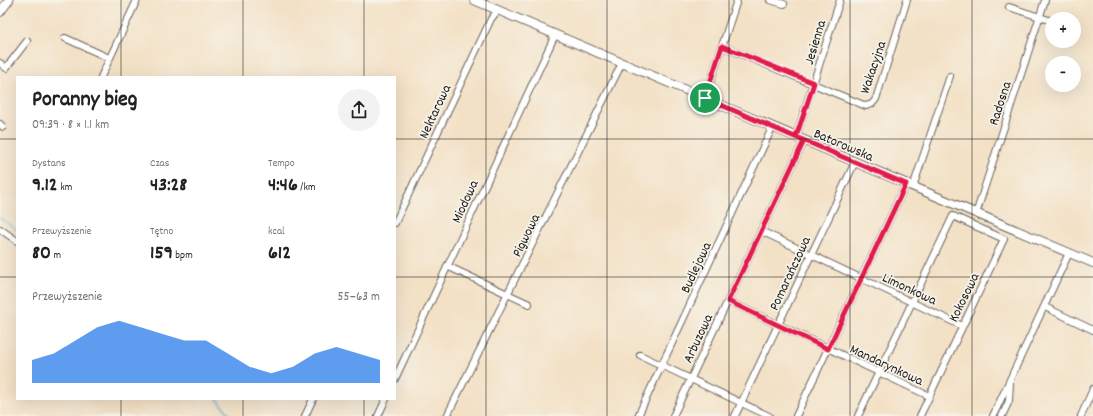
<!DOCTYPE html>
<html lang="pl">
<head>
<meta charset="utf-8">
<style>
	body { margin:0; font-family:Dekko,sans-serif; background:#f2f2f2; color:#222; height:100vh; display:flex; flex-direction:column; font-size:15px; white-space:nowrap }
	* { box-sizing:border-box; margin:0 }
	p { font-size:13px; color:#767676 }
	.icon { flex:none; width:22px; height:22px; fill:none; stroke:currentColor; stroke-width:2; stroke-linecap:round; stroke-linejoin:round }
	.map { position:relative; flex:1; overflow:hidden }
	.details { position:absolute; left:16px; top:76px; width:380px; height:324px; display:flex; flex-direction:column; background:#fff; border-radius:0px; box-shadow:0 4px 16px #0002 }
	.details>* { flex:none }
	.controls { position:absolute; left:1045px; top:12px; display:grid; gap:8px }
	.controls a { display:grid; place-items:center; width:36px; height:36px; border-radius:50%; background:#fff; box-shadow:0 4px 16px #0002; font-size:20px }
	.pin { position:absolute; display:grid; place-items:center; width:34px; height:34px; color:#fff; margin:-17px; border:2px solid #fff; border-radius:50%; box-shadow:0 1px 4px #0007 }
	.round { display:grid; place-items:center; flex:none; width:42px; height:42px; border-radius:21px; background:#f2f2f2 }
	.head { display:flex; align-items:center; justify-content:space-between; height:68px; padding:0 16px }
	h1 { font-size:22px; font-weight:800; line-height:30px }
	.figures { display:grid; grid-template-columns:repeat(3,1fr); gap:6px; height:68px; padding:4px 16px }
	.figures div { display:grid; align-content:center }
	.figures b { font-size:20px; font-weight:800 }
	.figures small { font-size:11px; font-weight:400 }
	.figures p { font-size:11px }
	.chart { height:112px; padding:8px 16px }
	.chart p { display:flex; justify-content:space-between }
	.chart svg { width:100%; height:72px; margin-top:4px; fill:#1a73e8; opacity:.7 }
	.map>svg:first-child { display:block }
	.lines { fill:none; stroke-linecap:round; stroke-linejoin:round }
	.stream { stroke:#5cb0d8; stroke-width:1.5 }
	.minor-casing { stroke:#676158; stroke-width:8 }
	.tertiary-casing { stroke:#676158; stroke-width:10 }
	.minor { stroke:#fff; stroke-width:6 }
	.tertiary { stroke:#fff; stroke-width:8 }
	.route-casing { stroke:#fff; stroke-width:8 }
	.route { stroke:#e11d48; stroke-width:5 }
	.grid { fill:none; stroke:#1c1c1c; stroke-width:1; stroke-opacity:0.55 }
	.labels { text-anchor:middle; stroke-width:3.5; stroke-linejoin:round; paint-order:stroke }
	.street-label { font-size:14px; fill:#1c1c1c; stroke:#f7f3e8 }
</style>
</head>
<body>
<div class="map">
<svg width="1093" height="416" viewBox="0 0 1093 416">
	<rect width="100%" height="100%" fill="#f7f3e8"/>
	<filter id="ink" filterUnits="userSpaceOnUse"><feTurbulence type="fractalNoise" baseFrequency=".025" numOctaves="2"/><feDisplacementMap in="SourceGraphic" scale="8" xChannelSelector="R" yChannelSelector="G"/><feConvolveMatrix kernelMatrix="1 2 1 2 8 2 1 2 1" color-interpolation-filters="sRGB"/></filter>
	<filter id="wash" filterUnits="userSpaceOnUse"><feTurbulence type="fractalNoise" baseFrequency=".012" numOctaves="4" result="noise"/><feDisplacementMap in="SourceGraphic" scale="16" xChannelSelector="R" yChannelSelector="G"/><feGaussianBlur stdDeviation="0.9" result="paint"/><feColorMatrix in="noise" values="0 0 0 0 0 0 0 0 0 0 0 0 0 0 0 0 0 1.4 0 .05"/><feComposite in="paint" operator="in"/></filter>
	<g filter="url(#wash)">
		<rect width="100%" height="100%" fill="#f3e1c6"/>
		<g class="lines">
			<g class="stream">
				<path d="M0,218L17,230"/>
				<path d="M217,399L231,416"/>
			</g>
		</g>
	</g>
	<g filter="url(#ink)">
		<g class="lines">
			<defs>
				<g id="minor">
					<path d="M770,0L784,4"/>
					<path d="M1009,7L1052,21"/>
					<path d="M65,38L109,58"/>
					<path d="M722,46L866,106L872,104L876,99L907,0"/>
					<path d="M0,63L6,68L27,41"/>
					<path d="M101,77L137,0"/>
					<path d="M705,99L737,0"/>
					<path d="M0,124L3,127"/>
					<path d="M796,137L840,0"/>
					<path d="M913,187L950,76"/>
					<path d="M976,214L1045,0"/>
					<path d="M395,223L491,19L498,10"/>
					<path d="M0,229L17,241"/>
					<path d="M761,231L962,326"/>
					<path d="M447,266L529,304"/>
					<path d="M728,301L929,396"/>
					<path d="M1045,307L1093,330"/>
					<path d="M640,355L769,416"/>
					<path d="M395,379L555,35"/>
					<path d="M305,416L313,399"/>
					<path d="M378,416L386,399"/>
					<path d="M447,416L622,63"/>
					<path d="M638,416L772,128"/>
					<path d="M673,416L804,141"/>
					<path d="M735,416L855,162"/>
					<path d="M796,416L906,184"/>
					<path d="M858,416L953,216L1004,239L920,416"/>
					<path d="M993,416L1069,253"/>
					<path d="M1002,416L1009,401L1010,382"/>
					<path d="M1081,416L1093,389"/>
				</g>
				<g id="tertiary">
					<path d="M474,0L1093,263"/>
					<path d="M0,12L9,0"/>
				</g>
			</defs>
			<use href="#minor" class="minor-casing"/>
			<use href="#tertiary" class="tertiary-casing"/>
			<use href="#minor" class="minor"/>
			<use href="#tertiary" class="tertiary"/>
		</g>
	</g>
	<g class="lines" filter="url(#ink)">
		<defs>
			<path id="route" d="M705,98L804,141L728,301L828,349L906,184L796,137L814,83L722,46L705,98"/>
		</defs>
		<use href="#route" class="route-casing"/>
		<use href="#route" class="route"/>
	</g>
	<path class="grid" d="M121,0V77M243,0V77M364,0V77M486,0V416M607,0V416M729,0V416M850,0V416M972,0V416M0,139H17M395,139H1093M0,277H17M395,277H1093M121,399V416M243,399V416M364,399V416"/>
	<g class="labels">
		<g class="street-label">
			<text transform="translate(814 42) rotate(-73)" y="5">Jesienna</text>
			<text transform="translate(872 67) rotate(-71)" y="5">Wakacyjna</text>
			<text transform="translate(999 103) rotate(-72)" y="5">Radosna</text>
			<text transform="translate(434 111) rotate(-65)" y="5">Nektarowa</text>
			<text transform="translate(844 144) rotate(23)" y="5">Batorowska</text>
			<text transform="translate(464 201) rotate(-65)" y="5">Miodowa</text>
			<text transform="translate(525 235) rotate(-64)" y="5">Pigwowa</text>
			<text transform="translate(695 267) rotate(-65)" y="5">Budlejowa</text>
			<text transform="translate(789 273) rotate(-65)" y="5">Pomarańczowa</text>
			<text transform="translate(910 288) rotate(25)" y="5">Limonkowa</text>
			<text transform="translate(963 297) rotate(-64)" y="5">Kokosowa</text>
			<text transform="translate(697 338) rotate(-65)" y="5">Arbuzowa</text>
			<text transform="translate(887 364) rotate(25)" y="5">Mandarynkowa</text>
		</g>
	</g>
</svg>
<div class="controls">
<a>+</a>
<a>−</a>
</div>
<div class="pin" style="left:705px;top:98px;background:#1e9e55"><svg class="icon" aria-label="arrive" viewBox="0 0 24 24"><path d="M6 21V4h12l-3 4 3 4H6"/></svg></div>
<section class="details">
<div class="head"><div><h1>Poranny bieg</h1><p>09:39 · 8 × 1.1 km</p></div><a class="round"><svg class="icon" aria-label="share" viewBox="0 0 24 24"><path d="M12 15V3M7 8l5-5 5 5M5 13v7h14v-7"/></svg></a></div>
<div class="figures">
<div><p>Dystans</p><b>9.12<small> km</small></b></div>
<div><p>Czas</p><b>43:28</b></div>
<div><p>Tempo</p><b>4:46<small> /km</small></b></div>
</div>
<div class="figures">
<div><p>Przewyższenie</p><b>80<small> m</small></b></div>
<div><p>Tętno</p><b>159<small> bpm</small></b></div>
<div><p>kcal</p><b>612</b></div>
</div>
<div class="chart"><p><span>Przewyższenie</span>55–63 m</p>
<svg viewBox="0 0 160 44" preserveAspectRatio="none"><path d="M0 44V30L10 26L20 18L30 10L40 6L50 10L60 14L70 18L80 18L90 26L100 34L110 38L120 34L130 26L140 22L150 26L160 30V44z"/></svg>
</div>
</section>
</div>
</body>
</html>
